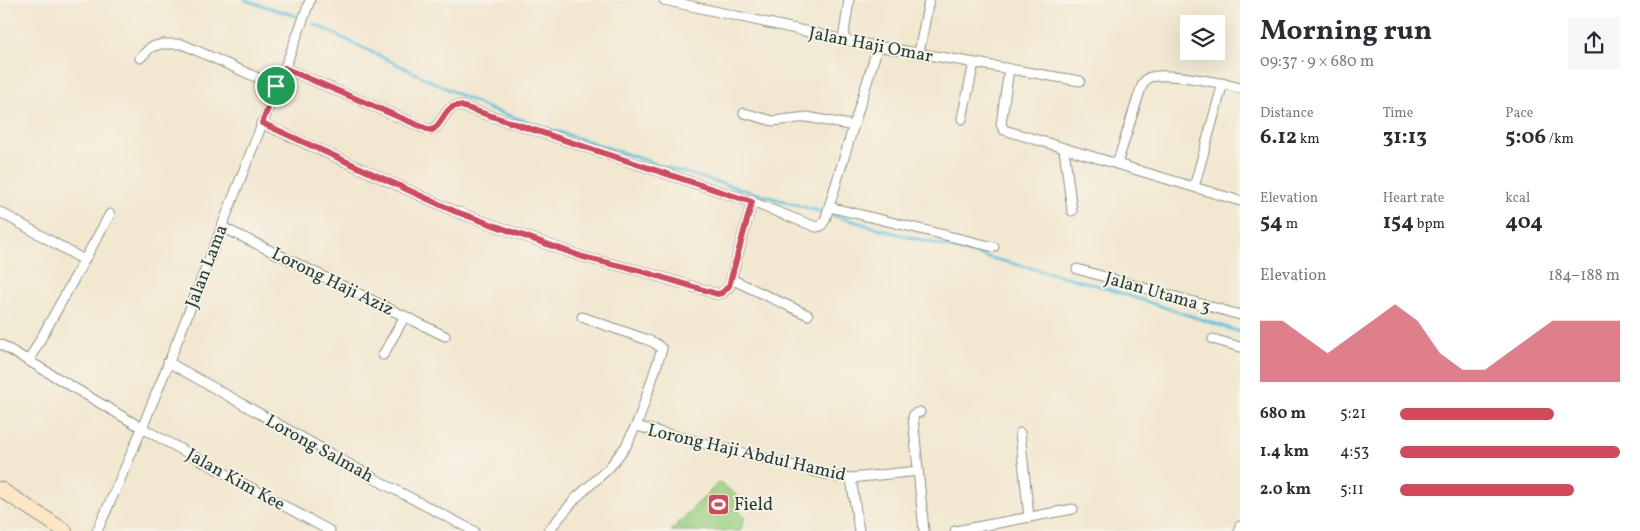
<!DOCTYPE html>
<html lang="en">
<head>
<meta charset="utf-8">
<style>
	body { margin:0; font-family:Vollkorn,serif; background:#f7f7f7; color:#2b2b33; height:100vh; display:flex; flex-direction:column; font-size:19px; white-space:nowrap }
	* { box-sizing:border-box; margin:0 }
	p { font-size:16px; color:#7c7c81 }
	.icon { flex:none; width:28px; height:28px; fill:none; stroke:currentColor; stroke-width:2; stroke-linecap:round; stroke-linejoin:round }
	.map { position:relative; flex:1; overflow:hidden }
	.drawer { display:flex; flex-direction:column; background:#fff; width:400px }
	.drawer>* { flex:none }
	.tools { position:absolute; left:1180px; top:15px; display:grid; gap:10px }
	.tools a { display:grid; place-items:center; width:45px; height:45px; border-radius:0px; background:#fff; box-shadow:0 5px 20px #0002; font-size:25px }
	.pin { position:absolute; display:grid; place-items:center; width:42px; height:42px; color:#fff; margin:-21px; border:2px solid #fff; border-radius:50%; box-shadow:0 1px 5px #0007 }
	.round { display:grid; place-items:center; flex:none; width:52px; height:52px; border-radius:0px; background:#f7f7f7 }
	.head { display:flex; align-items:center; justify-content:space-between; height:85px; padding:0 20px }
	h1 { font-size:28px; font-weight:700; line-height:38px }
	.figures { display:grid; grid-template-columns:repeat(3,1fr); gap:8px; height:85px; padding:5px 20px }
	.figures div { display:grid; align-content:center }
	.figures b { font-size:21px; font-weight:700 }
	.figures small { font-size:14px; font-weight:400 }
	.figures p { font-size:14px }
	.chart { height:140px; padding:10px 20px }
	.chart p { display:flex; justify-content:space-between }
	.chart svg { width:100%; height:90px; margin-top:5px; fill:#d1495b; opacity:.7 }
	ul { padding:0 20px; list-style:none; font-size:16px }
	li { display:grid; grid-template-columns:80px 60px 1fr; align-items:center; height:38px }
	li i { height:12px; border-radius:6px; background:#d1495b }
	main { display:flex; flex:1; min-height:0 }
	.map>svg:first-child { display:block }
	.park { fill:#9cd283; stroke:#5e885c }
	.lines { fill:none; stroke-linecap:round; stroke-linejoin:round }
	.stream { stroke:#61c5de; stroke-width:3 }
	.street-casing { stroke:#889282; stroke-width:11 }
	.secondary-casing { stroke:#889282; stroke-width:16 }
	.street { stroke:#fff; stroke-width:9 }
	.secondary { stroke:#fce6c4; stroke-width:14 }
	.route-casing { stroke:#fff; stroke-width:10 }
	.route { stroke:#d1495b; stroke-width:6 }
	.labels { text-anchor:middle; stroke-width:4; stroke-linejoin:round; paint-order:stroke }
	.street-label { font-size:18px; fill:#1f3d34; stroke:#f7f3e8 }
	.poi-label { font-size:18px; fill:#1f3d34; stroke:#f7f3e8; text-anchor:start }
</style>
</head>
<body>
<main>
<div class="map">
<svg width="1240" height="531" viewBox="0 0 1240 531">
	<rect width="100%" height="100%" fill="#f7f3e8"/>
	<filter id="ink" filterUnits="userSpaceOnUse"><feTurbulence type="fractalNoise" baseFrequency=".02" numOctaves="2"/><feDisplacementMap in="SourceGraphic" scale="10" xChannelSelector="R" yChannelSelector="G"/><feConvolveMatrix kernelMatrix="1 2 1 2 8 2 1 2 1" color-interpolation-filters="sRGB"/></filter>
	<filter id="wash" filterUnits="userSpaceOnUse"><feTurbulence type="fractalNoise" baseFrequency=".0096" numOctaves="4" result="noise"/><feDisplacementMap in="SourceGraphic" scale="20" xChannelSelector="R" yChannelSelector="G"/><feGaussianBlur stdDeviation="1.12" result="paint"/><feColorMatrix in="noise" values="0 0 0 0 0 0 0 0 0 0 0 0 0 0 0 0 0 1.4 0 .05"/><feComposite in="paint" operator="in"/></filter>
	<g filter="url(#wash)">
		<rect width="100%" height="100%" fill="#f2e7cf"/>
		<path class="park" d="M719,482L740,498L738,510L745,517L740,531H671Z"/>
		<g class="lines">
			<g class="stream">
				<path d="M245,0L296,16"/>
				<path d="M314,24L489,109L672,169L905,236L1093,284L1240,332"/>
			</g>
		</g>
	</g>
	<g filter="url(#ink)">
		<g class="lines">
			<defs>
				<g id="street">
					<path d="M664,0L859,43L1080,81"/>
					<path d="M843,40L849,0"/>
					<path d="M919,53L929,0"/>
					<path d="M140,58L151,47L162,44H182L276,86"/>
					<path d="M284,68L427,129L432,130C445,123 444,104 461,106L752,202L816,227L821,226L825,220L878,46"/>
					<path d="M1009,69L1001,124L1004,130L1240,201"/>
					<path d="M744,113L773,121L807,117L854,126"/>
					<path d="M962,119L974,63"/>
					<path d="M261,123L454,211L583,257L641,271L717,294L722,293L729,287L752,202"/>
					<path d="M1064,149L1072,211"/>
					<path d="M1117,164L1140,91C1142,86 1143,81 1148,78C1163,71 1223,83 1240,88"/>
					<path d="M1194,187L1223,83"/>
					<path d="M829,207L994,247"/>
					<path d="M0,212L84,260"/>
					<path d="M222,227L445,336"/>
					<path d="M1077,269L1240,315"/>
					<path d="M731,279L808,315"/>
					<path d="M1213,339L1240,347"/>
					<path d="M0,344L142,428L330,531"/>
					<path d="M383,355L405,316"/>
					<path d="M29,360L110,214"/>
					<path d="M168,362L386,485L474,531"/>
					<path d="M920,412L914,414L913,417L924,531"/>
					<path d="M636,426L837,477L851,478L918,471"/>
					<path d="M1020,433L1029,517"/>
					<path d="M851,478L859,531"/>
					<path d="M97,531C150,416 194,298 240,180C263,120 289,61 310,0"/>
					<path d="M548,531L577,497L608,469L626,446L639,419L662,349L655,343L645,339L582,317"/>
					<path d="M955,531L1073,509"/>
					<path d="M1239,531L1240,526"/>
				</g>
				<path id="secondary" d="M0,489L65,531"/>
			</defs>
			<use href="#street" class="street-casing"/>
			<use href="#secondary" class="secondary-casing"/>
			<use href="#street" class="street"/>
			<use href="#secondary" class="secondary"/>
		</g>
	</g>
	<g class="lines" filter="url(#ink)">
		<defs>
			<path id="route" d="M284,68L427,129L432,130C445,123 444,104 461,106L752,202L729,286L722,293L717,294L641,271L583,257L454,211L262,123Z"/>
		</defs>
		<use href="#route" class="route-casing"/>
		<use href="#route" class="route"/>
	</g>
	<defs>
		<symbol id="stadium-square" viewBox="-11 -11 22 22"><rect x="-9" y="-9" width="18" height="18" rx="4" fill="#d1495b" stroke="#f7f3e8"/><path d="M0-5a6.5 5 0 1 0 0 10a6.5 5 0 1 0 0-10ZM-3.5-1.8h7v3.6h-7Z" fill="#fff"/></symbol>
	</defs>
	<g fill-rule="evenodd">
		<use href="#stadium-square" x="706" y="492" width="25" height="25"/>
	</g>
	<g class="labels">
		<g class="street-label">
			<text transform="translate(871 44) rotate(11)" y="6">Jalan Haji Omar</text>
			<text transform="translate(206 266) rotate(-69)" y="6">Jalan Lama</text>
			<text transform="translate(333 281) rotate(26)" y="6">Lorong Haji Aziz</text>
			<text transform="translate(1158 292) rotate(16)" y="6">Jalan Utama 3</text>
			<text transform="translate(320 448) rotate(29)" y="6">Lorong Salmah</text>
			<text transform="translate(747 452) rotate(13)" y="6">Lorong Haji Abdul Hamid</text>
			<text transform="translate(236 479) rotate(29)" y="6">Jalan Kim Kee</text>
		</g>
		<g class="poi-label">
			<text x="734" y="510">Field</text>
		</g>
	</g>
</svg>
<div class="tools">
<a><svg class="icon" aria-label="layers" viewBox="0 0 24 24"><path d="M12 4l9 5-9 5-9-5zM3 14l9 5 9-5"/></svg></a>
</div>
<div class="pin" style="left:276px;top:86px;background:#1e9e55"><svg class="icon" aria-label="arrive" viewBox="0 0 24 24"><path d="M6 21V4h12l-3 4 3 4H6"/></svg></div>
</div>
<section class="drawer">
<div class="head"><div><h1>Morning run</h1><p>09:37 · 9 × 680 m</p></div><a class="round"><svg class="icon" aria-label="share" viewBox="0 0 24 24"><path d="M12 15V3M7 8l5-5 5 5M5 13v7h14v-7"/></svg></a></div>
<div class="figures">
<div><p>Distance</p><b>6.12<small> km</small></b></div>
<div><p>Time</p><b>31:13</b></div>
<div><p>Pace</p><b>5:06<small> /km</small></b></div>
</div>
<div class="figures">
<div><p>Elevation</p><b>54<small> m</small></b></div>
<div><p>Heart rate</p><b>154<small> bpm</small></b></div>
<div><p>kcal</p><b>404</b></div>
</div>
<div class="chart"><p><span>Elevation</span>184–188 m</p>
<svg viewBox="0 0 160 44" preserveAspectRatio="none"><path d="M0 44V14L10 14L20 22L30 30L40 22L50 14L60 6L70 14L80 30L90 38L100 38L110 30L120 22L130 14L140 14L150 14L160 14V44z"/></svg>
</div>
<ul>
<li><b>680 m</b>5:21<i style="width:70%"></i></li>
<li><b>1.4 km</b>4:53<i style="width:100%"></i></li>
<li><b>2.0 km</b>5:11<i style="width:79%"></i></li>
</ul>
</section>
</main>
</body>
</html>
